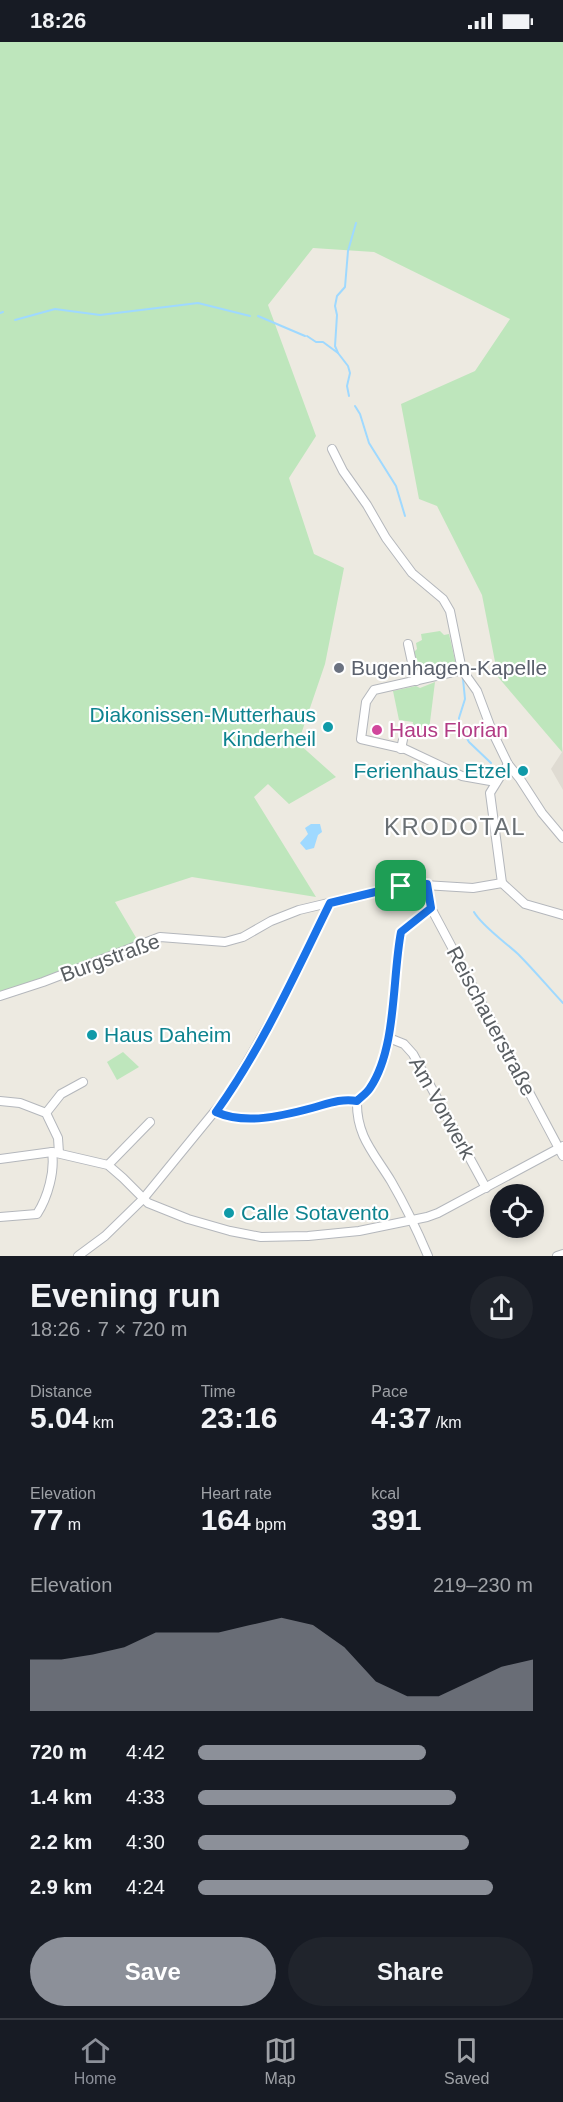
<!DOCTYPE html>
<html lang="en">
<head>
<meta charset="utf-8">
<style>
	body { margin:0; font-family:Helvetica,sans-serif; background:#20242c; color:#f1f3f6; height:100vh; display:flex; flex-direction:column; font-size:22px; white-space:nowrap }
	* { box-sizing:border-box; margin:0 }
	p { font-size:20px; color:#9ea1a6 }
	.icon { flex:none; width:33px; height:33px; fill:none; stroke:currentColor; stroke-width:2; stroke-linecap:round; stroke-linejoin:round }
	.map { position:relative; height:1214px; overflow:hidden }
	.side { display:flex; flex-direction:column; background:#171b24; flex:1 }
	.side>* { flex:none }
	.buttons { position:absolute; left:490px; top:1142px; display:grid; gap:12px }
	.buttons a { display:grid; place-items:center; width:54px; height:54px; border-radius:50%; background:#171b24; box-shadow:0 3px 9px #0003; font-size:30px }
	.pin { position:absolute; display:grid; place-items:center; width:51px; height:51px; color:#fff; margin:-26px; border-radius:12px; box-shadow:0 3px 9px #0006 }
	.round { display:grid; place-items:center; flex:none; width:63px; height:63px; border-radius:32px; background:#20242c }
	.summary { display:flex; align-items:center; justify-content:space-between; height:102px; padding:0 30px }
	h1 { font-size:33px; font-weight:700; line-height:45px }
	.metrics { display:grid; grid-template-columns:repeat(3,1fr); gap:9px; height:102px; padding:6px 30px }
	.metrics div { display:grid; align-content:center }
	.metrics b { font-size:30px; font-weight:700 }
	.metrics small { font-size:16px; font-weight:400 }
	.metrics p { font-size:16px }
	.chart { height:168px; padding:12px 30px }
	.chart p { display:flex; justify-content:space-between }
	.chart svg { width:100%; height:108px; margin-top:6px; fill:#8c9099; opacity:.7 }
	.cta { display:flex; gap:12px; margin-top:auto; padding:12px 30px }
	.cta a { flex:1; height:69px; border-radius:36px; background:#8c9099; color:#fff; font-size:24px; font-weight:700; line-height:69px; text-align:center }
	.cta a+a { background:#20242c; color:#f1f3f6 }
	ul { padding:0 30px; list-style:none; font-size:20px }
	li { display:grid; grid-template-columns:96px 72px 1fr; align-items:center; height:45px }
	li i { height:15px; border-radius:8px; background:#8c9099 }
	.status { display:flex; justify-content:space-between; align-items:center; height:42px; padding:0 30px; background:#171b24; direction:ltr }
	.status svg { height:16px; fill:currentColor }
	.tab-bar { display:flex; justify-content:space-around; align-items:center; height:84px; border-top:2px solid #363941; background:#171b24; font-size:16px; color:#9ea1a6 }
	.tab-bar a { display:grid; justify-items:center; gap:3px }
	.tab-bar .on { color:#8c9099 }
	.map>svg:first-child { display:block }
	.education { fill:#dfdbd2 }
	.green { fill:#bee6bc }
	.water { fill:#9fd9ff }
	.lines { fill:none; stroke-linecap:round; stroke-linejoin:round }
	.stream { stroke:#9fd9ff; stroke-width:2 }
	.street-casing { stroke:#b4b7bc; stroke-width:10 }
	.street { stroke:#fff; stroke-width:8 }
	.route-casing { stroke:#fff; stroke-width:12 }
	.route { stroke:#1a73e8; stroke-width:8 }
	.worship-dot { fill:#6b7280; stroke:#fff; stroke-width:2 }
	.culture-dot { fill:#0f9aa8; stroke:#fff; stroke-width:2 }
	.hotel-dot { fill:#d1479c; stroke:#fff; stroke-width:2 }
	.labels { text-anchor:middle; stroke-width:4.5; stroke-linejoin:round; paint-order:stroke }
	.worship-label { font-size:21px; fill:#5b616d; stroke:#fff; text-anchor:start }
	.culture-label { font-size:21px; fill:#0d838f; stroke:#fff; text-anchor:end }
	.hotel-label { font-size:21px; fill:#b23c85; stroke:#fff; text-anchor:start }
	.street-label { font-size:21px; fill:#595e62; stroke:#fff }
	.quarter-label { font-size:24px; letter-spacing:1.5px; fill:#6a7074; stroke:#fff }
</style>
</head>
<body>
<div class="status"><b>18:26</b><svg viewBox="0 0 49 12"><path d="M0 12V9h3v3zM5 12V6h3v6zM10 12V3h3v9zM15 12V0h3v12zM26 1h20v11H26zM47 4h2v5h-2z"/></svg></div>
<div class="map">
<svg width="563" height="1214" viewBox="0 0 563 1214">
	<rect width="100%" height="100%" fill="#edeae1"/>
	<path class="education" d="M563,704V748L551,727L562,710Z"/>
	<g class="green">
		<path d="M0,0H563L562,710L498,635L482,553L437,464L419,457L401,362L475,329L510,277L374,210L313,206L268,263L316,394L289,436L314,512L344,526L325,622L298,701L336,735L289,762L268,742L254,755L316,855L192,835L115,860L138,899L8,950L0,951Z"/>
		<path d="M440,589L444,593L449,592L457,627L449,629L447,623L418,629L413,611L417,607L416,601L422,598L421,592Z"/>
		<path d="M435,640L429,688L412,687L413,680L399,678L393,649L416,644L420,646Z"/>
		<path d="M123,1010L139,1025L117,1038L107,1020Z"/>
	</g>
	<path class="water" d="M311,782H320L322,790L318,793L314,806L306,808L300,801L308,792L305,786Z"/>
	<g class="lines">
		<g class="stream">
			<path d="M0,271L3,270"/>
			<path d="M258,274L305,294"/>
			<path d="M15,278L55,267L100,273L198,261L250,274"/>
			<path d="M307,294L316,300H323L338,311"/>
			<path d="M349,354L347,344L350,331L348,324L338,311L335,304L337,273L335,264L337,254L345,245L348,209L356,181"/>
			<path d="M355,364L360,372L369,401L396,444L405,474"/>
			<path d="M463,637L465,657L459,676V683L469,700L491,721"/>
			<path d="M474,870C482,884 505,900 518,912C534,928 548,945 563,961"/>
		</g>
		<defs>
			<g id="street">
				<path d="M332,407L343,429L367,463L386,496L412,531L443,557L450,569L462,628L477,649L492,689L508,722L520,737L542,771L563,796"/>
				<path d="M408,602L416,639"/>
				<path d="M462,628L374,648L366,660L361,697L405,707L462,734L496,740"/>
				<path d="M401,707L405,688"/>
				<path d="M502,841L490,751L508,722"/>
				<path d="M427,842L431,866L563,1114"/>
				<path d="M0,954L43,940L160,895L225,900L243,895L271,879L299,868L408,842L473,846L502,841L525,862L563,873"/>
				<path d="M389,996L404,1002L413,1012L486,1146"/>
				<path d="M0,1059L20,1061L46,1071L58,1096L59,1111"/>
				<path d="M357,1059C356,1094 374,1111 391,1139C405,1163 417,1188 428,1214"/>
				<path d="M216,1070C245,1083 282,1074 312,1066C327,1062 341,1056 357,1059C361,1055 367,1051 370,1046C397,1007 392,936 401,889L431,866"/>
				<path d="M46,1071L61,1052L83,1040"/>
				<path d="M0,1117L52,1110L108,1123L123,1136L148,1161L188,1177L230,1189L261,1195L308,1194L359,1189L427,1175L438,1171L563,1104"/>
				<path d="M108,1123L150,1080"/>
				<path d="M0,1175L37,1172C48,1155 55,1129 52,1110"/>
				<path d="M78,1214L105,1194L143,1157L228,1053L278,966L330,861"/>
				<path d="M557,1214L563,1212"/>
			</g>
		</defs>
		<use href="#street" class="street-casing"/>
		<use href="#street" class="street"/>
	</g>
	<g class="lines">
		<defs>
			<path id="route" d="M408,842H427L431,866L401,890C392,936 397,1006 370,1046C367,1051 361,1055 357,1059C341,1056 327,1062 312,1066C282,1074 245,1083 216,1070C262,1006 295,932 330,861Z"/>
		</defs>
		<use href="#route" class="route-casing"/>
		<use href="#route" class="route"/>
	</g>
	<circle class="worship-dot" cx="339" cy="626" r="6"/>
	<g class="culture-dot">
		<circle cx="328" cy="685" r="6"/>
		<circle cx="523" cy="729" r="6"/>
		<circle cx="92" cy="993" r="6"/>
		<circle cx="229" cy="1171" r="6"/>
	</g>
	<circle class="hotel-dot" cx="377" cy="688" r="6"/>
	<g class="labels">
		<g class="worship-label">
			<text x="351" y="633">Bugenhagen-Kapelle</text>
		</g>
		<g class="culture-label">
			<text x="316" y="680">Diakonissen-Mutterhaus<tspan x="316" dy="24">Kinderheil</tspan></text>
			<text x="511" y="736">Ferienhaus Etzel</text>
			<text x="104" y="1000" text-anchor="start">Haus Daheim</text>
			<text x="241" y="1178" text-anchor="start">Calle Sotavento</text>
		</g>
		<g class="hotel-label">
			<text x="389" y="695">Haus Florian</text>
		</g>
		<g class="street-label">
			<text transform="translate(110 916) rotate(-20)" y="7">Burgstraße</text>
			<text transform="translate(491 979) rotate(62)" y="7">Reischauerstraße</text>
			<text transform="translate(442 1066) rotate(61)" y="7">Am Vorwerk</text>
		</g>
		<g class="quarter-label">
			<text x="455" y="793">KRODOTAL</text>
		</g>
	</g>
</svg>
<div class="buttons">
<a><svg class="icon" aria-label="locate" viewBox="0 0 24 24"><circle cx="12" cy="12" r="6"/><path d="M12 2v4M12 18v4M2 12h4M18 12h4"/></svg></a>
</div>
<div class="pin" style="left:401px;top:844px;background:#1e9e55"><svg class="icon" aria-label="arrive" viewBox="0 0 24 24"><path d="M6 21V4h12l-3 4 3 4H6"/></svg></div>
</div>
<section class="side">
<div class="summary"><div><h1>Evening run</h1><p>18:26 · 7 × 720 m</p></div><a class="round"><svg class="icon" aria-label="share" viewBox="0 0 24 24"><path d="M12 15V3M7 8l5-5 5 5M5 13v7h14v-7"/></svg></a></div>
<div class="metrics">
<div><p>Distance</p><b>5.04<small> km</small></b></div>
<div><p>Time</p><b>23:16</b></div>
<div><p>Pace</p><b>4:37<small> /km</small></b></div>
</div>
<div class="metrics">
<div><p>Elevation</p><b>77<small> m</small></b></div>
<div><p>Heart rate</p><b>164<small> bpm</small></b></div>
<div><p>kcal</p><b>391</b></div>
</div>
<div class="chart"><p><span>Elevation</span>219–230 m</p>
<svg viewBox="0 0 160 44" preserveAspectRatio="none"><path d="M0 44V23L10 23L20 21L30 18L40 12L50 12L60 12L70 9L80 6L90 9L100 18L110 32L120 38L130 38L140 32L150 26L160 23V44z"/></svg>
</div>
<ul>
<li><b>720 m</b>4:42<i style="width:68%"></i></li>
<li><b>1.4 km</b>4:33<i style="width:77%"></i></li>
<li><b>2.2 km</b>4:30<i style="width:81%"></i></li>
<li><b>2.9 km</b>4:24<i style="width:88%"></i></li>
</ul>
<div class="cta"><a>Save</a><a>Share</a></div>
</section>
<nav class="tab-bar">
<a class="on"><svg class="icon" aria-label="home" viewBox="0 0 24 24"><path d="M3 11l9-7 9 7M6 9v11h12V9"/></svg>Home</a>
<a><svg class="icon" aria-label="map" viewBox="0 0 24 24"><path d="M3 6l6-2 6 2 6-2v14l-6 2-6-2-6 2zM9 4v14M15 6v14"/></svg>Map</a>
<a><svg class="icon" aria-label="saved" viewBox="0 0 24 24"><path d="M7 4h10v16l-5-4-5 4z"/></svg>Saved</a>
</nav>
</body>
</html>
